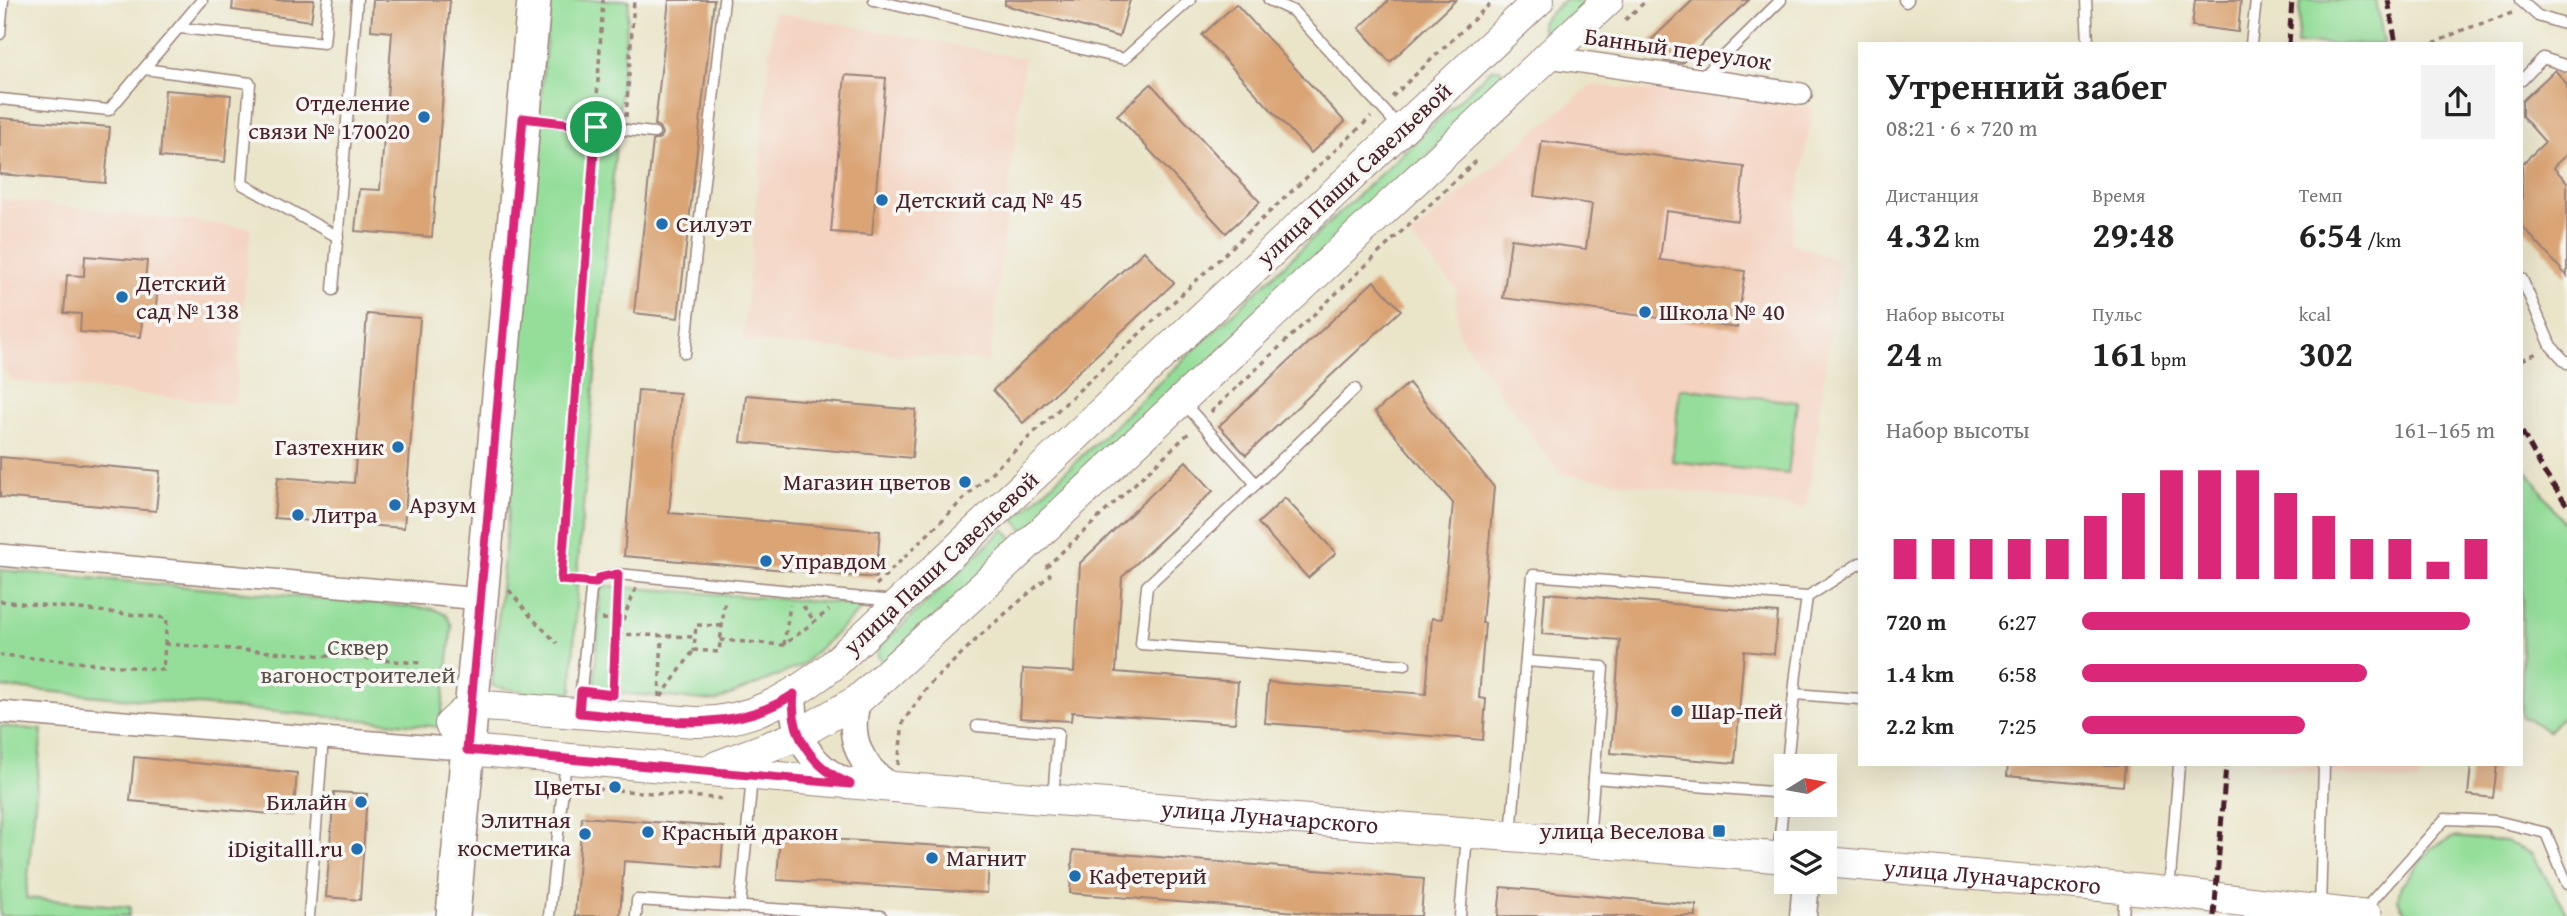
<!DOCTYPE html>
<html lang="ru">
<head>
<meta charset="utf-8">
<style>
	body { margin:0; font-family:"Gentium Book Plus",serif; background:#f2f2f2; color:#222; height:100vh; display:flex; flex-direction:column; font-size:26px; white-space:nowrap }
	* { box-sizing:border-box; margin:0 }
	p { font-size:23px; color:#767676 }
	.icon { flex:none; width:38px; height:38px; fill:none; stroke:currentColor; stroke-width:2; stroke-linecap:round; stroke-linejoin:round }
	.map { position:relative; flex:1; overflow:hidden }
	.sheet { position:absolute; left:1858px; top:42px; width:665px; height:724px; display:flex; flex-direction:column; background:#fff; border-radius:0px; box-shadow:0 7px 28px #0002 }
	.sheet>* { flex:none }
	.needle { width:46px; rotate:79deg }
	.controls { position:absolute; left:1774px; top:754px; display:grid; gap:14px }
	.controls a { display:grid; place-items:center; width:63px; height:63px; border-radius:0px; background:#fff; box-shadow:0 7px 28px #0002; font-size:35px }
	.pin { position:absolute; display:grid; place-items:center; width:60px; height:60px; color:#fff; margin:-30px; border:4px solid #fff; border-radius:50%; box-shadow:0 2px 7px #0007 }
	.round { display:grid; place-items:center; flex:none; width:74px; height:74px; border-radius:0px; background:#f2f2f2 }
	.head { display:flex; align-items:center; justify-content:space-between; height:119px; padding:0 28px }
	h1 { font-size:38px; font-weight:700; line-height:52px }
	.metrics { display:grid; grid-template-columns:repeat(3,1fr); gap:10px; height:119px; padding:7px 28px }
	.metrics div { display:grid; align-content:center }
	.metrics b { font-size:35px; font-weight:700 }
	.metrics small { font-size:19px; font-weight:400 }
	.metrics p { font-size:19px }
	.chart { height:196px; padding:14px 28px }
	.chart p { display:flex; justify-content:space-between }
	.chart svg { width:100%; height:126px; margin-top:7px; stroke:#db2777; stroke-width:6 }
	ul { padding:0 28px; list-style:none; font-size:23px }
	li { display:grid; grid-template-columns:112px 84px 1fr; align-items:center; height:52px }
	li i { height:18px; border-radius:9px; background:#db2777 }
	.map>svg:first-child { display:block }
	.built { fill:#f4d3c1 }
	.green { fill:#94de9a; stroke:#6f7e62; stroke-width:2 }
	.building { fill:#daa474 }
	.lines { fill:none; stroke-linecap:round; stroke-linejoin:round }
	.service-casing { stroke:#9a827a; stroke-width:13 }
	.minor-casing { stroke:#9a827a; stroke-width:24 }
	.tertiary-casing { stroke:#9a827a; stroke-width:29 }
	.secondary-casing { stroke:#9a827a; stroke-width:32 }
	.primary-casing { stroke:#9a827a; stroke-width:36 }
	.path { stroke:#9a827a; stroke-width:3.5; stroke-dasharray:5 5; stroke-linecap:butt }
	.service { stroke:#fff; stroke-width:10 }
	.minor { stroke:#fff; stroke-width:21 }
	.tertiary { stroke:#fff; stroke-width:26 }
	.secondary { stroke:#fff; stroke-width:30 }
	.primary { stroke:#fff; stroke-width:33 }
	.rail { stroke:#4a1f2b; stroke-width:5; stroke-dasharray:10 5; stroke-linecap:butt }
	.route-casing { stroke:#fff; stroke-width:14 }
	.route { stroke:#db2777; stroke-width:9 }
	.poi-dot { fill:#1f6fb2; stroke:#f6f6f2; stroke-width:2.5 }
	.labels { text-anchor:middle; stroke-width:7; stroke-linejoin:round; paint-order:stroke }
	.street-label { font-size:24px; fill:#4a1f2b; stroke:#f6f6f2 }
	.poi-label { font-size:24px; fill:#4a1f2b; stroke:#f6f6f2; text-anchor:start }
	.park-label { font-size:24px; fill:#5c4f47; stroke:#f6f6f2 }
</style>
</head>
<body>
<div class="map">
<svg width="2567" height="916" viewBox="0 0 2567 916">
	<rect width="100%" height="100%" fill="#f6f6f2"/>
	<filter id="ink" filterUnits="userSpaceOnUse"><feTurbulence type="fractalNoise" baseFrequency=".0143" numOctaves="2"/><feDisplacementMap in="SourceGraphic" scale="14" xChannelSelector="R" yChannelSelector="G"/><feConvolveMatrix kernelMatrix="1 2 1 2 8 2 1 2 1" color-interpolation-filters="sRGB"/></filter>
	<filter id="wash" filterUnits="userSpaceOnUse"><feTurbulence type="fractalNoise" baseFrequency=".00686" numOctaves="4" result="noise"/><feDisplacementMap in="SourceGraphic" scale="28" xChannelSelector="R" yChannelSelector="G"/><feGaussianBlur stdDeviation="1.57" result="paint"/><feColorMatrix in="noise" values="0 0 0 0 0 0 0 0 0 0 0 0 0 0 0 0 0 1.4 0 .05"/><feComposite in="paint" operator="in"/></filter>
	<g filter="url(#wash)">
		<rect width="100%" height="100%" fill="#eae5c9"/>
		<g class="built">
			<path d="M774,12L1024,58L989,361L743,341Z"/>
			<path d="M1591,85L1813,107L1790,242L1840,261L1806,509L1559,473L1458,334L1456,289L1410,236Z"/>
			<path d="M0,199L251,228L234,404L13,381L0,366Z"/>
			<path d="M2259,765H2425L2418,783L2259,767Z"/>
		</g>
		<g class="green">
			<path d="M550,0H629L578,563L572,690L566,699L492,686L511,482L507,455Z"/>
			<path d="M1564,0H1592L1555,34L1547,35L1542,30L1541,22Z"/>
			<path d="M2301,0H2376L2384,44H2297Z"/>
			<path d="M1492,69H1500L1505,74V82L1027,534L1014,520Z"/>
			<path d="M1680,388L1797,402L1788,474L1672,461Z"/>
			<path d="M2522,463L2567,527V712L2548,732L2529,719L2522,717Z"/>
			<path d="M1004,529L1017,543L883,663L878,656L877,649Z"/>
			<path d="M0,570L434,609L446,615L452,626L440,727L0,687Z"/>
			<path d="M607,586L866,605L801,666L716,701L594,691L600,591Z"/>
			<path d="M0,726L42,730L26,898L130,907L129,916H0Z"/>
			<path d="M2454,837L2505,841L2532,854L2566,912V916H2428L2405,913L2398,900L2400,888L2432,847Z"/>
		</g>
		<g id="blocks">
			<g class="building">
				<path d="M233,0H314L311,21L232,10Z"/>
				<path d="M373,0H450L432,237L355,231L359,189L380,190L392,32L371,30Z"/>
				<path d="M669,0H714L678,318L634,313L653,141L660,138L662,133L659,127L655,125Z"/>
				<path d="M1005,0H1130L1119,37L1005,5Z"/>
				<path d="M1389,0H1456L1390,62L1359,28Z"/>
				<path d="M1693,0H1749L1682,63L1665,61L1648,43Z"/>
				<path d="M2195,0H2241L2238,32L2192,26Z"/>
				<path d="M1236,4L1345,122L1311,153L1202,35Z"/>
				<path d="M2555,70L2567,84V154L2553,167L2567,182V276L2522,226V164L2545,142L2522,116V101Z"/>
				<path d="M845,75L886,78L872,235L831,232Z"/>
				<path d="M1151,84L1260,202L1226,233L1117,115Z"/>
				<path d="M165,90L231,95L225,162L160,157Z"/>
				<path d="M0,118L110,127L105,183L0,174Z"/>
				<path d="M1542,141L1744,167L1738,221L1666,211L1660,260L1745,271L1737,328L1503,298L1511,239L1586,249L1592,204L1534,196Z"/>
				<path d="M1144,251L1174,283L1023,423L993,390Z"/>
				<path d="M85,256L147,261L145,281L158,282L155,320L142,319L141,337L80,332L81,314L64,313L67,275L84,276Z"/>
				<path d="M1374,281L1401,310L1246,455L1219,426Z"/>
				<path d="M367,314L420,318L404,528L274,518L278,477L354,483Z"/>
				<path d="M1409,383L1494,487L1482,623H1485L1479,698L1486,699L1483,740L1265,723L1268,682L1426,694L1432,618L1442,619L1453,503L1375,412Z"/>
				<path d="M638,390L680,393L669,513L880,531L876,578L624,556Z"/>
				<path d="M746,395L916,410L912,458L741,442Z"/>
				<path d="M0,457L160,471L156,511L0,497Z"/>
				<path d="M1186,461L1213,491L1122,577L1116,672L1238,682L1235,723L1072,712L1071,721L1020,718L1023,669L1074,672L1080,563Z"/>
				<path d="M1285,498L1336,553L1308,578L1258,523Z"/>
				<path d="M1545,593L1778,613L1774,654L1744,651L1735,763L1611,753L1620,640L1542,634Z"/>
				<path d="M134,757L297,773L293,816L130,801Z"/>
				<path d="M2008,765H2125L2123,786L2007,776Z"/>
				<path d="M2471,765H2497L2493,798L2468,795Z"/>
				<path d="M334,792L367,794L360,900L326,897Z"/>
				<path d="M582,817L724,827L721,868L624,861L620,916H575Z"/>
				<path d="M780,836L990,849L987,893L777,880Z"/>
				<path d="M1073,850L1424,879L1421,916H1345L1070,893Z"/>
				<path d="M1501,887L1696,905V916H1498Z"/>
			</g>
		</g>
	</g>
	<g filter="url(#ink)">
		<use href="#blocks" fill-opacity="0" stroke="#9a827a" stroke-width="2"/>
		<g class="lines">
			<defs>
				<g id="service">
					<path d="M874,0L1124,59L1190,0"/>
					<path d="M1269,0L1293,11L1401,129"/>
					<path d="M1904,0L1906,2L1908,0"/>
					<path d="M2086,0L2088,44"/>
					<path d="M2520,0L2538,16L2567,25"/>
					<path d="M180,28L324,43L328,0"/>
					<path d="M0,34L3,0"/>
					<path d="M2251,44L2256,0"/>
					<path d="M144,69L250,83L242,184L338,237"/>
					<path d="M1701,79L1781,0"/>
					<path d="M2522,80L2543,58L2567,66"/>
					<path d="M0,99L109,110L202,0"/>
					<path d="M526,119L654,133"/>
					<path d="M2522,279L2551,346L2567,363"/>
					<path d="M333,290L357,0"/>
					<path d="M685,353L724,0"/>
					<path d="M1183,402L1256,484L1355,389"/>
					<path d="M1256,484L1147,586L1141,644L1405,665"/>
					<path d="M1526,661L1603,667L1589,840"/>
					<path d="M1794,694L1860,699"/>
					<path d="M579,710L591,590L599,578L618,574L894,601"/>
					<path d="M977,726L1058,733L1053,799"/>
					<path d="M1594,778L1784,793"/>
					<path d="M1511,835L1533,575L1807,597"/>
					<path d="M1778,855L1796,674L1807,597L1860,563"/>
					<path d="M2169,891L2179,765"/>
					<path d="M740,907L752,777"/>
					<path d="M2320,909L2324,765"/>
					<path d="M2363,911L2445,819L2496,821L2546,833L2567,884"/>
					<path d="M309,916L323,738"/>
					<path d="M549,916L566,761"/>
					<path d="M636,916L637,900L881,916"/>
					<path d="M1460,916L1467,836"/>
					<path d="M2123,916L2125,891"/>
				</g>
				<g id="minor">
					<path d="M1548,57L1801,94"/>
					<path d="M0,555L480,599"/>
					<path d="M0,712L448,748"/>
				</g>
				<g id="tertiary">
					<path d="M794,694C790,734 812,768 849,783"/>
					<path d="M858,700C846,736 860,769 893,787"/>
					<path d="M1803,916L1806,882"/>
				</g>
				<g id="secondary">
					<path id="s1" d="M1539,0L832,666C790,698 750,723 695,722L471,705L450,724L467,750L893,787L1787,858"/>
					<path d="M717,766L792,738L858,700L992,578L1608,0"/>
					<path id="s2" d="M1825,862L2168,892L2367,916"/>
				</g>
				<path id="primary" d="M453,916L534,0"/>
			</defs>
			<use href="#service" class="service-casing"/>
			<use href="#minor" class="minor-casing"/>
			<use href="#tertiary" class="tertiary-casing"/>
			<use href="#secondary" class="secondary-casing"/>
			<use href="#primary" class="primary-casing"/>
			<g class="path">
				<path d="M1625,20L1647,0"/>
				<path d="M2433,44L2460,31L2512,13"/>
				<path d="M1392,97L1494,0"/>
				<path d="M596,113L603,0"/>
				<path d="M626,117L634,0"/>
				<path d="M2522,360L2539,352"/>
				<path d="M1211,412L1477,160"/>
				<path d="M1046,567L1190,432"/>
				<path d="M579,581L561,580L594,142"/>
				<path d="M876,585L978,485L1371,117"/>
				<path d="M636,588L617,634L695,637"/>
				<path d="M509,590L532,618L557,643"/>
				<path d="M0,601L167,618L163,670L0,655"/>
				<path d="M803,606L815,622"/>
				<path d="M602,619L617,620"/>
				<path d="M722,626L696,625L694,650L719,652L725,600"/>
				<path d="M720,640L784,645L829,610"/>
				<path d="M165,644L421,663"/>
				<path d="M784,645L790,605"/>
				<path d="M613,694L618,590"/>
				<path d="M659,697L662,636"/>
				<path d="M661,697L694,650"/>
				<path d="M898,765L903,722L928,686L984,632L1050,575L1046,567"/>
				<path d="M577,787L726,799"/>
			</g>
			<use href="#service" class="service"/>
			<use href="#minor" class="minor"/>
			<use href="#tertiary" class="tertiary"/>
			<use href="#secondary" class="secondary"/>
			<use href="#primary" class="primary"/>
			<g class="rail">
				<path d="M2388,0L2396,44"/>
				<path d="M2289,44L2292,0"/>
				<path d="M2522,432L2544,472L2567,505"/>
				<path d="M2214,916L2226,765"/>
			</g>
		</g>
	</g>
	<g class="lines" filter="url(#ink)">
		<defs>
			<path id="route" d="M523,118L596,127L561,580L596,583L599,578L618,574L613,695L581,691L579,713C651,719 730,737 794,694C789,735 813,768 850,784L467,750Z"/>
		</defs>
		<use href="#route" class="route-casing"/>
		<use href="#route" class="route"/>
	</g>
	<g class="poi-dot">
		<circle cx="424" cy="117" r="7"/>
		<circle cx="882" cy="200" r="7"/>
		<circle cx="662" cy="224" r="7"/>
		<circle cx="122" cy="297" r="7"/>
		<circle cx="1645" cy="312" r="7"/>
		<circle cx="398" cy="447" r="7"/>
		<circle cx="965" cy="482" r="7"/>
		<circle cx="395" cy="505" r="7"/>
		<circle cx="298" cy="515" r="7"/>
		<circle cx="766" cy="561" r="7"/>
		<circle cx="1677" cy="711" r="7"/>
		<circle cx="615" cy="787" r="7"/>
		<circle cx="361" cy="802" r="7"/>
		<rect x="1712" y="824" width="14" height="14" rx="3.5"/>
		<circle cx="648" cy="832" r="7"/>
		<circle cx="585" cy="834" r="7"/>
		<circle cx="357" cy="849" r="7"/>
		<circle cx="932" cy="858" r="7"/>
		<circle cx="1075" cy="876" r="7"/>
	</g>
	<g class="labels">
		<g class="street-label">
			<text transform="translate(1678 49) rotate(8)" y="8">Банный переулок</text>
			<text transform="translate(1354 174) rotate(-43)" y="8">улица Паши Савельевой</text>
			<text transform="translate(941 563) rotate(-43)" y="8">улица Паши Савельевой</text>
			<text dy="8" stroke="none"><textPath href="#s1" startOffset="2212">улица Луначарского</textPath></text>
			<text dy="8" stroke="none"><textPath href="#s2" startOffset="168">улица Луначарского</textPath></text>
		</g>
		<g class="poi-label">
			<text x="410" y="111" text-anchor="end">Отделение<tspan x="410" dy="28">связи № 170020</tspan></text>
			<text x="896" y="208">Детский сад № 45</text>
			<text x="676" y="232">Силуэт</text>
			<text x="136" y="291">Детский<tspan x="136" dy="28">сад № 138</tspan></text>
			<text x="1659" y="320">Школа № 40</text>
			<text x="384" y="455" text-anchor="end">Газтехник</text>
			<text x="951" y="490" text-anchor="end">Магазин цветов</text>
			<text x="409" y="513">Арзум</text>
			<text x="312" y="523">Литра</text>
			<text x="780" y="569">Управдом</text>
			<text x="1691" y="719">Шар-пей</text>
			<text x="601" y="795" text-anchor="end">Цветы</text>
			<text x="347" y="810" text-anchor="end">Билайн</text>
			<text x="571" y="828" text-anchor="end">Элитная<tspan x="571" dy="28">косметика</tspan></text>
			<text x="1705" y="839" text-anchor="end">улица Веселова</text>
			<text x="662" y="840">Красный дракон</text>
			<text x="343" y="857" text-anchor="end">iDigitalll.ru</text>
			<text x="946" y="866">Магнит</text>
			<text x="1089" y="884">Кафетерий</text>
		</g>
		<g class="park-label">
			<text x="358" y="655">Сквер<tspan x="358" dy="28">вагоностроителей</tspan></text>
		</g>
	</g>
</svg>
<div class="controls">
<a><svg class="needle" viewBox="-14 -14 28 28"><path d="M0-13l5 13h-10z" fill="#e53935"/><path d="M0 13l5-13h-10z" fill="#767676"/></svg></a>
<a><svg class="icon" aria-label="layers" viewBox="0 0 24 24"><path d="M12 4l9 5-9 5-9-5zM3 14l9 5 9-5"/></svg></a>
</div>
<div class="pin" style="left:596px;top:127px;background:#1e9e55"><svg class="icon" aria-label="arrive" viewBox="0 0 24 24"><path d="M6 21V4h12l-3 4 3 4H6"/></svg></div>
<section class="sheet">
<div class="head"><div><h1>Утренний забег</h1><p>08:21 · 6 × 720 m</p></div><a class="round"><svg class="icon" aria-label="share" viewBox="0 0 24 24"><path d="M12 15V3M7 8l5-5 5 5M5 13v7h14v-7"/></svg></a></div>
<div class="metrics">
<div><p>Дистанция</p><b>4.32<small> km</small></b></div>
<div><p>Время</p><b>29:48</b></div>
<div><p>Темп</p><b>6:54<small> /km</small></b></div>
</div>
<div class="metrics">
<div><p>Набор высоты</p><b>24<small> m</small></b></div>
<div><p>Пульс</p><b>161<small> bpm</small></b></div>
<div><p>kcal</p><b>302</b></div>
</div>
<div class="chart"><p><span>Набор высоты</span>161–165 m</p>
<svg viewBox="0 0 160 44" preserveAspectRatio="none"><path d="M5 44V30M15 44V30M25 44V30M35 44V30M45 44V30M55 44V22M65 44V14M75 44V6M85 44V6M95 44V6M105 44V14M115 44V22M125 44V30M135 44V30M145 44V38M155 44V30"/></svg>
</div>
<ul>
<li><b>720 m</b>6:27<i style="width:94%"></i></li>
<li><b>1.4 km</b>6:58<i style="width:69%"></i></li>
<li><b>2.2 km</b>7:25<i style="width:54%"></i></li>
</ul>
</section>
</div>
</body>
</html>
